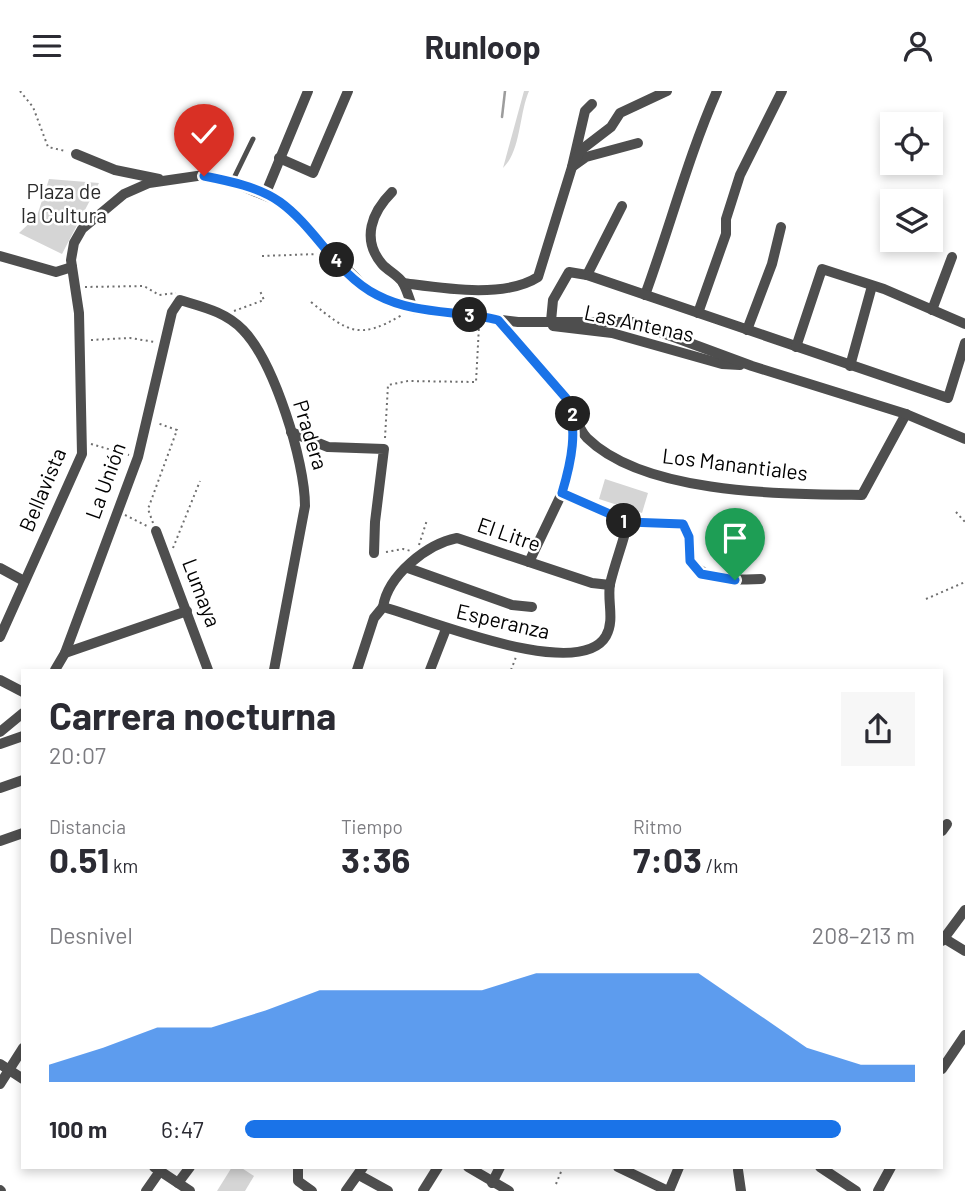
<!DOCTYPE html>
<html lang="es">
<head>
<meta charset="utf-8">
<style>
	body { margin:0; font-family:Barlow,sans-serif; background:#f7f7f7; color:#2b2b33; height:100vh; display:flex; flex-direction:column; font-size:26px; white-space:nowrap }
	* { box-sizing:border-box; margin:0 }
	p { font-size:23px; color:#7c7c81 }
	.icon { flex:none; width:38px; height:38px; fill:none; stroke:currentColor; stroke-width:2; stroke-linecap:round; stroke-linejoin:round }
	.map { position:relative; flex:1; overflow:hidden }
	.drawer { position:absolute; left:21px; top:578px; width:922px; height:500px; display:flex; flex-direction:column; background:#fff; border-radius:0px; box-shadow:0 4px 10px #0003 }
	.drawer>* { flex:none }
	.tools { position:absolute; left:880px; top:21px; display:grid; gap:14px }
	.tools a { display:grid; place-items:center; width:63px; height:63px; border-radius:0px; background:#fff; box-shadow:0 4px 10px #0003; font-size:35px }
	.pin { position:absolute; display:grid; place-items:center; width:60px; height:60px; color:#fff; margin:-72px -30px; border-radius:50% 50% 50% 0; rotate:-45deg; box-shadow:0 0 7px #0007 }
	.pin .icon { rotate:45deg }
	.km { position:absolute; width:35px; height:35px; margin:-18px; border-radius:50%; background:#222; color:#fff; font-size:19px; line-height:35px; text-align:center }
	.round { display:grid; place-items:center; flex:none; width:74px; height:74px; border-radius:0px; background:#f7f7f7 }
	.summary { display:flex; align-items:center; justify-content:space-between; height:119px; padding:0 28px }
	h1 { font-size:38px; font-weight:700; line-height:52px }
	.figures { display:grid; grid-template-columns:repeat(3,1fr); gap:10px; height:119px; padding:7px 28px }
	.figures div { display:grid; align-content:center }
	.figures b { font-size:35px; font-weight:700 }
	.figures small { font-size:19px; font-weight:400 }
	.figures p { font-size:19px }
	.chart { height:196px; padding:14px 28px }
	.chart p { display:flex; justify-content:space-between }
	.chart svg { width:100%; height:126px; margin-top:7px; fill:#1a73e8; opacity:.7 }
	ul { padding:0 28px; list-style:none; font-size:23px }
	li { display:grid; grid-template-columns:112px 84px 1fr; align-items:center; height:52px }
	li i { height:18px; border-radius:9px; background:#1a73e8 }
	header { display:flex; justify-content:space-between; align-items:center; height:91px; padding:0 28px; background:#fff; font-size:32px; font-weight:700 }
	.map>svg:first-child { display:block }
	.green { fill:#d5d5d5 }
	.lines { fill:none; stroke-linecap:round; stroke-linejoin:round }
	.stream { stroke:#9c9c9c; stroke-width:2.5 }
	.path { stroke:#707070; stroke-width:2; stroke-dasharray:2 3.5; stroke-linecap:butt }
	.service { stroke:#4e4e4e; stroke-width:5 }
	.minor { stroke:#4e4e4e; stroke-width:10 }
	.route-casing { stroke:#fff; stroke-width:14 }
	.route { stroke:#1a73e8; stroke-width:9 }
	.labels { text-anchor:middle; stroke-width:5; stroke-linejoin:round; paint-order:stroke }
	.park-label { font-size:21px; fill:#2c2c2c; stroke:#fff }
	.street-label { font-size:21px; fill:#000; stroke:#fff }
</style>
</head>
<body>
<header><svg class="icon" aria-label="menu" viewBox="0 0 24 24"><path d="M4 6h16M4 12h16M4 18h16"/></svg>Runloop<svg class="icon" aria-label="person" viewBox="0 0 24 24"><circle cx="12" cy="8" r="4"/><path d="M4 21q1-7 8-7t8 7"/></svg></header>
<div class="map">
<svg width="965" height="1100" viewBox="0 0 965 1100">
	<rect width="100%" height="100%" fill="#fff"/>
	<g class="green">
		<path d="M524,0H529C519,23 521,60 503,77Z"/>
		<path d="M49,88L99,92L62,163L19,142L37,125Z"/>
		<path d="M605,388L648,402L642,422L599,408Z"/>
		<path d="M232,1076H240L254,1085L245,1100H217Z"/>
	</g>
	<g class="lines">
		<path class="stream" d="M502,26L505,0"/>
		<g class="path">
			<path d="M20,0L33,16L48,56L65,60"/>
			<path d="M262,165L317,163"/>
			<path d="M85,196L144,195L159,204L176,202"/>
			<path d="M311,211C349,242 359,249 402,224"/>
			<path d="M234,220L264,209L260,200"/>
			<path d="M91,249L130,247L155,251"/>
			<path d="M385,347L388,294L408,290L476,291L479,235"/>
			<path d="M91,353L129,364"/>
			<path d="M956,421L965,431"/>
			<path d="M125,424L149,436"/>
			<path d="M153,432L148,418L177,339L157,332"/>
			<path d="M419,454L427,429"/>
			<path d="M173,457L200,390"/>
			<path d="M386,461L403,458L411,460"/>
			<path d="M926,508L965,491"/>
			<path d="M511,579L516,566"/>
			<path d="M556,1093L563,1076"/>
		</g>
		<path class="service" d="M232,91L253,48"/>
		<g class="minor">
			<path d="M592,13L585,20L572,76L586,66L638,52"/>
			<path d="M76,63L115,79L159,88"/>
			<path d="M279,67L313,82L348,0"/>
			<path d="M392,101C372,121 361,148 382,173C388,180 398,184 403,192C407,199 410,210 413,218"/>
			<path d="M265,104L308,0"/>
			<path d="M0,165L56,181L72,176"/>
			<path d="M587,184L622,115"/>
			<path d="M403,192C441,197 504,208 538,186L572,76L581,59L611,36L620,22L667,0"/>
			<path d="M645,204C670,136 688,66 717,0"/>
			<path d="M932,219L952,166"/>
			<path d="M698,222L726,143V128L740,84L782,0"/>
			<path d="M498,229C520,254 544,279 565,305C574,317 576,336 587,347C645,404 785,403 862,404L906,323"/>
			<path d="M551,230L553,209L569,181L587,184L948,307L965,252"/>
			<path d="M553,235L612,242L722,273L740,274"/>
			<path d="M747,239L772,173L781,136"/>
			<path d="M796,256L822,178L884,198L965,233"/>
			<path d="M850,275L872,195"/>
			<path d="M291,341L328,356L384,358L375,431L374,462"/>
			<path d="M562,402L628,431L683,434L689,446V470C711,492 732,489 761,488"/>
			<path d="M156,440L208,579"/>
			<path d="M529,471L562,402L571,371L573,323"/>
			<path d="M0,477L24,490"/>
			<path d="M408,477L512,514L532,516"/>
			<path d="M383,516C388,484 427,453 457,447L592,492L610,494"/>
			<path d="M0,546L82,363L79,222L71,169L74,152L82,138L124,103L149,92L204,84L232,91L280,111L363,194L376,204L413,218L518,231H633L752,275L906,323L965,348"/>
			<path d="M65,562L187,520"/>
			<path d="M55,579L65,562L138,366L172,221L180,209C203,216 226,221 243,239C274,271 305,370 305,415L274,579"/>
			<path d="M357,579L374,527L383,516C425,527 579,592 606,545C615,529 607,510 610,493C615,472 623,452 628,431"/>
			<path d="M430,579L446,538"/>
			<path d="M0,589L23,601"/>
			<path d="M0,641L23,622"/>
			<path d="M0,653L23,645"/>
			<path d="M0,697L23,689"/>
			<path d="M942,740L947,733"/>
			<path d="M0,750L23,742"/>
			<path d="M942,846L965,860"/>
			<path d="M942,850L965,819"/>
			<path d="M0,973L23,988"/>
			<path d="M942,978L965,944"/>
			<path d="M0,993L23,957"/>
			<path d="M154,1076L190,1100"/>
			<path d="M298,1076V1090L312,1100"/>
			<path d="M468,1076L509,1100"/>
			<path d="M618,1076L668,1100"/>
			<path d="M820,1076L856,1100"/>
			<path d="M738,1079L741,1100"/>
			<path d="M359,1084L388,1100"/>
			<path d="M178,1092L190,1076"/>
			<path d="M492,1092L500,1076"/>
			<path d="M0,1099L1,1100"/>
			<path d="M146,1100L160,1080"/>
			<path d="M346,1100L363,1076"/>
			<path d="M423,1100L438,1076"/>
			<path d="M669,1100L679,1076"/>
			<path d="M878,1100L891,1076"/>
		</g>
	</g>
	<g class="lines">
		<defs>
			<path id="route" d="M204,85C229,90 259,96 280,111C316,137 337,184 377,204C415,224 458,219 498,229L566,307C579,337 571,372 562,402L628,431L683,433L689,446L690,470L701,483L735,489"/>
		</defs>
		<use href="#route" class="route-casing"/>
		<use href="#route" class="route"/>
	</g>
	<g class="labels">
		<g class="park-label">
			<text x="64" y="108">Plaza de<tspan x="64" dy="24">la Cultura</tspan></text>
		</g>
		<g class="street-label">
			<text transform="translate(639 233) rotate(12)" y="7">Las Antenas</text>
			<text transform="translate(310 344) rotate(73)" y="7">Pradera</text>
			<text transform="translate(735 374) rotate(7)" y="7">Los Manantiales</text>
			<text transform="translate(106 390) rotate(-70)" y="7">La Unión</text>
			<text transform="translate(43 399) rotate(-67)" y="7">Bellavista</text>
			<text transform="translate(509 444) rotate(19)" y="7">El Litre</text>
			<text transform="translate(201 502) rotate(69)" y="7">Lumaya</text>
			<text transform="translate(503 531) rotate(13)" y="7">Esperanza</text>
		</g>
	</g>
</svg>
<div class="tools">
<a><svg class="icon" aria-label="locate" viewBox="0 0 24 24"><circle cx="12" cy="12" r="6"/><path d="M12 2v4M12 18v4M2 12h4M18 12h4"/></svg></a>
<a><svg class="icon" aria-label="layers" viewBox="0 0 24 24"><path d="M12 4l9 5-9 5-9-5zM3 14l9 5 9-5"/></svg></a>
</div>
<div class="pin" style="left:735px;top:489px;background:#1e9e55"><svg class="icon" aria-label="arrive" viewBox="0 0 24 24"><path d="M6 21V4h12l-3 4 3 4H6"/></svg></div>
<div class="pin" style="left:204px;top:85px;background:#d93025"><svg class="icon" aria-label="check" viewBox="0 0 24 24"><path d="M5 12l5 5 9-10"/></svg></div>
<b class="km" style="left:624px;top:430px">1</b>
<b class="km" style="left:573px;top:323px">2</b>
<b class="km" style="left:470px;top:224px">3</b>
<b class="km" style="left:337px;top:169px">4</b>
<section class="drawer">
<div class="summary"><div><h1>Carrera nocturna</h1><p>20:07</p></div><a class="round"><svg class="icon" aria-label="share" viewBox="0 0 24 24"><path d="M12 15V3M7 8l5-5 5 5M5 13v7h14v-7"/></svg></a></div>
<div class="figures">
<div><p>Distancia</p><b>0.51<small> km</small></b></div>
<div><p>Tiempo</p><b>3:36</b></div>
<div><p>Ritmo</p><b>7:03<small> /km</small></b></div>
</div>
<div class="chart"><p><span>Desnivel</span>208–213 m</p>
<svg viewBox="0 0 160 44" preserveAspectRatio="none"><path d="M0 44V38L10 32L20 25L30 25L40 19L50 12L60 12L70 12L80 12L90 6L100 6L110 6L120 6L130 19L140 32L150 38L160 38V44z"/></svg>
</div>
<ul>
<li><b>100 m</b>6:47<i style="width:89%"></i></li>
</ul>
</section>
</div>
</body>
</html>
